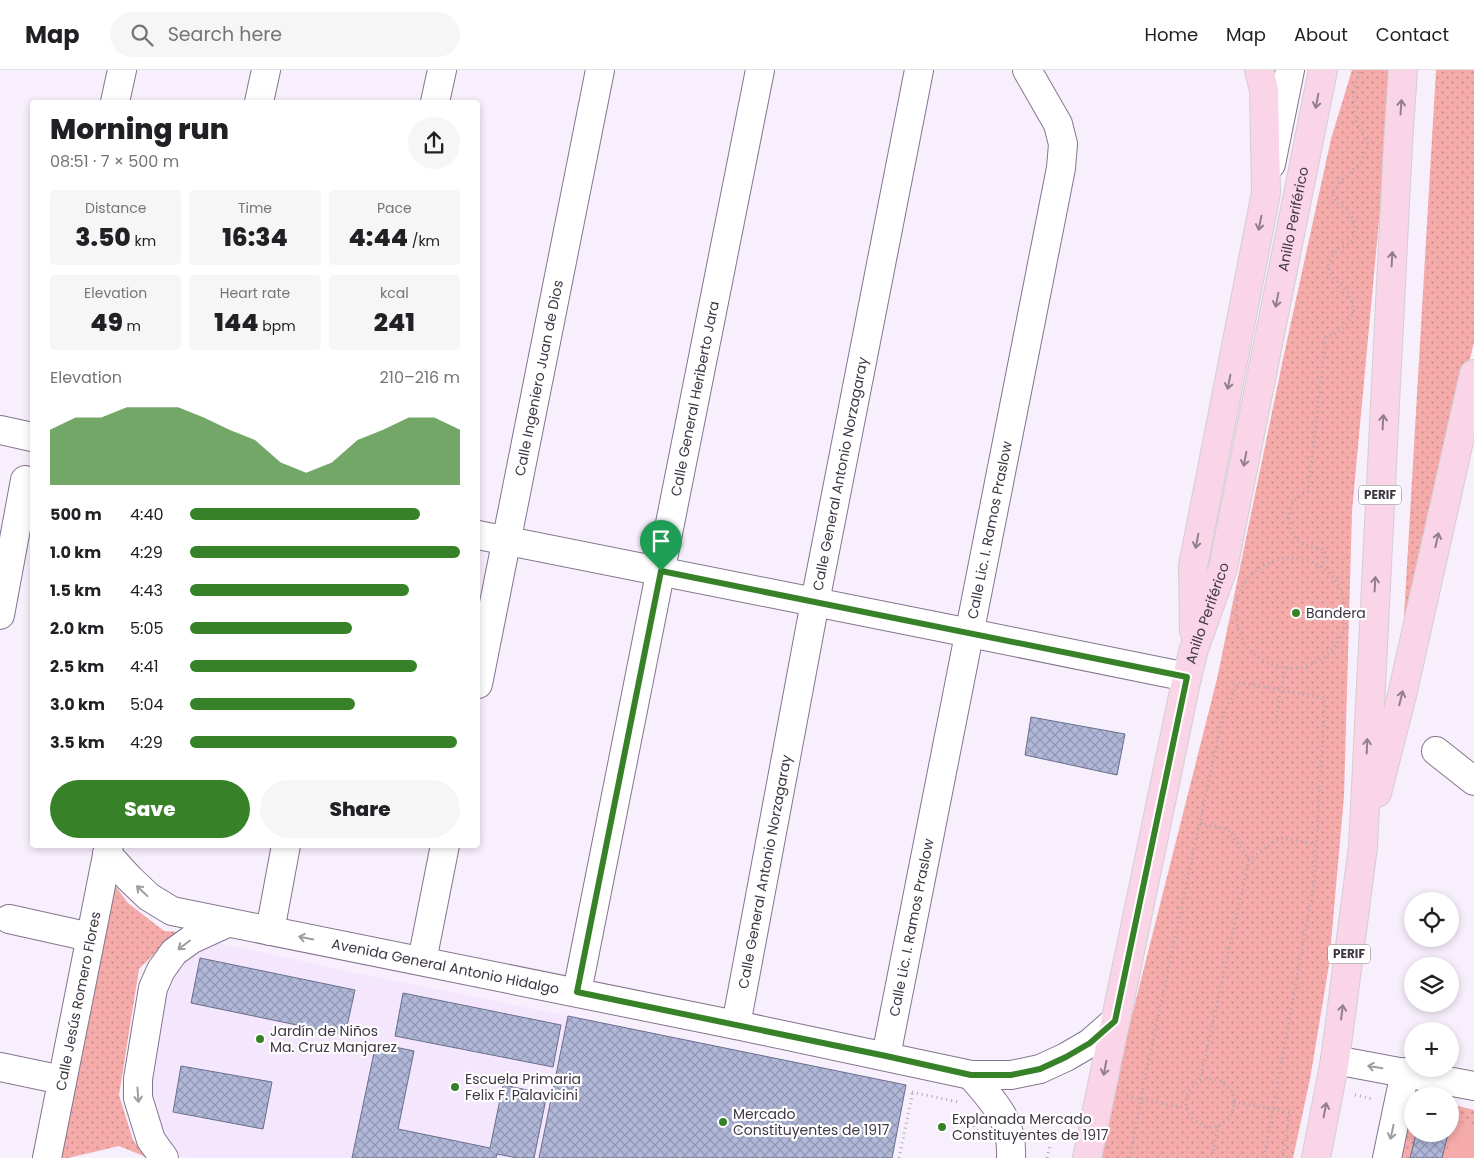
<!DOCTYPE html>
<html lang="en">
<head>
<meta charset="utf-8">
<style>
	body { margin:0; font-family:Poppins,sans-serif; background:#f6f6f6; color:#202124; height:100vh; display:flex; flex-direction:column; font-size:19px; white-space:nowrap }
	* { box-sizing:border-box; margin:0 }
	p { font-size:16px; color:#757577 }
	.icon { flex:none; width:28px; height:28px; fill:none; stroke:currentColor; stroke-width:2; stroke-linecap:round; stroke-linejoin:round }
	.map { position:relative; flex:1; overflow:hidden }
	.drawer { position:absolute; left:30px; top:30px; width:450px; height:748px; display:flex; flex-direction:column; background:#fff; border-radius:5px; box-shadow:0 2px 8px #0003 }
	.drawer>* { flex:none }
	.buttons { position:absolute; left:1404px; top:822px; display:grid; gap:10px }
	.buttons a { display:grid; place-items:center; width:55px; height:55px; border-radius:50%; background:#fff; box-shadow:0 2px 8px #0003; font-size:25px }
	.pin { position:absolute; display:grid; place-items:center; width:42px; height:42px; color:#fff; margin:-51px -21px; border-radius:50% 50% 50% 0; rotate:-45deg; box-shadow:0 0 5px #0007 }
	.pin .icon { rotate:45deg }
	.round { display:grid; place-items:center; flex:none; width:52px; height:52px; border-radius:26px; background:#f6f6f6 }
	.summary { display:flex; align-items:center; justify-content:space-between; height:85px; padding:0 20px }
	h1 { font-size:28px; font-weight:800; line-height:38px }
	.figures { display:grid; grid-template-columns:repeat(3,1fr); gap:8px; height:85px; padding:5px 20px }
	.figures div { display:grid; align-content:center; border-radius:5px; background:#f6f6f6; text-align:center }
	.figures b { font-size:25px; font-weight:800 }
	.figures small { font-size:14px; font-weight:400 }
	.figures p { font-size:14px }
	.chart { height:140px; padding:10px 20px }
	.chart p { display:flex; justify-content:space-between }
	.chart svg { width:100%; height:90px; margin-top:5px; fill:#378229; opacity:.7 }
	.cta { display:flex; gap:10px; margin-top:auto; padding:10px 20px }
	.cta a { flex:1; height:58px; border-radius:30px; background:#378229; color:#fff; font-size:20px; font-weight:800; line-height:58px; text-align:center }
	.cta a+a { background:#f6f6f6; color:#202124 }
	ul { padding:0 20px; list-style:none; font-size:16px }
	li { display:grid; grid-template-columns:80px 60px 1fr; align-items:center; height:38px }
	li i { height:12px; border-radius:6px; background:#378229 }
	header { display:flex; align-items:center; gap:30px; box-sizing:border-box; height:70px; padding:0 25px; background:#fff; border-bottom:1px solid #e0e0e0 }
	header strong { font-size:24px }
	nav { display:flex; gap:28px; margin-inline-start:auto; font-size:18px }
	.search { width:350px; height:45px; background:#f6f6f6; display:flex; align-items:center; gap:12px; box-sizing:border-box; padding:0 18px; border-radius:28px; color:#757577; font-size:19px }
	.map>svg:first-child { display:block }
	.built { fill:#f4e6fd }
	.green { fill:url(#green-dots) }
	.pitch { fill:#f4aba9 }
	.building { fill:url(#building-cross-hatch); stroke:#6a6e8d }
	.lines { fill:none; stroke-linecap:round; stroke-linejoin:round }
	.minor-casing { stroke:#857491; stroke-width:30 }
	.major-casing { stroke:#d1cfd2; stroke-width:30 }
	.path { stroke:#b0a8b5; stroke-width:3; stroke-dasharray:1 4; stroke-linecap:butt }
	.minor { stroke:#fff; stroke-width:28 }
	.major { stroke:#fad4e7; stroke-width:28 }
	.oneway { stroke:#937e8d }
	.oneway2 { stroke:#9f9ba2 }
	.route-casing { stroke:#fff; stroke-width:10 }
	.route { stroke:#378229; stroke-width:6 }
	.poi-dot { fill:#378229; stroke:#fff; stroke-width:2 }
	.labels { text-anchor:middle; stroke-width:4.5; stroke-linejoin:round; paint-order:stroke }
	.shield { fill:#fff; stroke:#79737c; stroke-width:1 }
	.shield-label { font-size:12px; font-weight:bold; fill:#3f3744 }
	.street-label { font-size:14px; fill:#3f3744; stroke:#fff }
	.poi-label { font-size:14px; fill:#3f3744; stroke:#fff; text-anchor:start }
</style>
</head>
<body>
<header>
<strong>Map</strong>
<div class="search"><svg class="icon" aria-label="search" viewBox="0 0 24 24"><circle cx="10" cy="10" r="6"/><path d="M15 15l6 6"/></svg>Search here</div>
<nav><a>Home</a><a>Map</a><a>About</a><a>Contact</a></nav>
</header>
<div class="map">
<svg width="1474" height="1088" viewBox="0 0 1474 1088">
	<defs>
		<pattern id="green-dots" width="8" height="8" patternUnits="userSpaceOnUse" patternTransform="scale(1.25)"><rect width="8" height="8" fill="#f4aba9"/><path d="M2 2h.1M6 6h.1" fill="none" stroke="#c78c8b" stroke-width="1.8" stroke-linecap="round"/></pattern>
		<pattern id="building-cross-hatch" width="8" height="8" patternUnits="userSpaceOnUse" patternTransform="scale(1.25)"><rect width="8" height="8" fill="#b1b7d8"/><path d="M0 0l8 8M0 8l8-8" fill="none" stroke="#9196b1"/></pattern>
	</defs>
	<rect width="100%" height="100%" fill="#f7effc"/>
	<path class="built" d="M219,873L379,908L568,946L539,1088H192L175,1085L153,1060L143,1025L162,912L179,889Z"/>
	<g class="green">
		<path d="M1352,0H1393L1352,441L1344,726L1329,895L1310,1009L1293,1088H1102L1125,973L1217,609L1283,289L1331,69Z"/>
		<path d="M1436,0H1474V272L1402,581Z"/>
		<path d="M110,809L128,833L164,861L192,863L167,871L139,899L119,1025L133,1070L146,1087L119,1076L68,1088H54Z"/>
		<path d="M1412,1033V1064H1450V1034L1474,1040V1088H1397Z"/>
	</g>
	<path class="pitch" d="M1455,1051L1474,1055V1088H1447Z"/>
	<g class="building">
		<path d="M1031,647L1125,664L1117,705L1025,685Z"/>
		<path d="M200,888L355,920L345,965L191,933Z"/>
		<path d="M403,923L561,955L553,997L395,966Z"/>
		<path d="M568,946L906,1015L892,1088H539Z"/>
		<path d="M376,973L414,981L398,1059L490,1078L503,1015L547,1024L534,1088H517L497,1084L496,1088H352Z"/>
		<path d="M181,996L272,1012L263,1059L173,1042Z"/>
		<path d="M1416,1064H1448L1442,1088H1410Z"/>
	</g>
	<g class="lines">
		<defs>
			<g id="minor">
				<path d="M115,32L122,0"/>
				<path d="M259,32L266,0"/>
				<path d="M435,32L442,0"/>
				<path d="M1271,94L1290,0"/>
				<path d="M0,360L32,367"/>
				<path d="M478,465L970,563L1187,607"/>
				<path d="M0,545L25,410"/>
				<path id="s1" d="M478,614L600,0"/>
				<path d="M1436,681L1474,711"/>
				<path id="s2" d="M107,784L129,808L149,827L172,841L736,955L971,1005H1011L1040,999L1066,987L1090,973L1115,951"/>
				<path d="M9,849L90,867"/>
				<path d="M270,861L286,775"/>
				<path d="M422,891L445,775"/>
				<path id="s3" d="M577,922L760,0"/>
				<path id="s4" d="M736,955L815,532L919,0"/>
				<path id="s5" d="M886,986L1061,98L1063,74L1058,54L1027,0"/>
				<path d="M1335,990L1474,1016"/>
				<path d="M0,997L62,1010"/>
				<path d="M971,1005C994,1033 1013,1049 1011,1088"/>
				<path id="s6" d="M47,1088L109,775"/>
				<path d="M164,1088L151,1070L138,1028V1009L153,918L161,900L174,882L192,869L227,853"/>
				<path d="M1387,1088L1405,1002"/>
			</g>
			<g id="major">
				<path d="M1194,561L1193,496L1266,123L1264,20L1259,0"/>
				<path d="M1377,723L1402,625L1474,304"/>
				<path id="s7" d="M1087,1088L1187,607L1194,579L1223,498L1323,0"/>
				<path d="M1316,1088L1335,990L1363,777L1398,73L1403,0"/>
			</g>
		</defs>
		<use href="#minor" class="minor-casing"/>
		<use href="#major" class="major-casing"/>
		<g class="path">
			<circle cx="1291" cy="543" r="55"/>
			<path d="M1321,497L1325,488L1324,480C1318,478 1304,475 1301,473C1287,464 1286,443 1295,430C1298,426 1305,424 1308,421L1326,267C1343,261 1346,256 1354,241L1348,222L1331,206L1328,194L1337,179L1349,174L1355,163L1354,151L1348,140L1336,132L1332,123L1342,110L1361,92L1368,75L1356,51L1353,24L1360,0"/>
			<path d="M1276,652L1285,597"/>
			<path d="M1200,754L1228,759L1249,790"/>
			<path d="M1200,1010C1215,1006 1233,1013 1234,1031C1234,1037 1232,1044 1228,1049C1205,1074 1165,1034 1200,1010L1249,790L1279,768L1316,774"/>
			<path d="M912,1022L958,1032"/>
			<path d="M1355,1025L1373,1029"/>
			<path d="M1127,1026L1186,1038"/>
			<path d="M1234,1032L1290,1042L1283,1088"/>
			<path d="M969,1047L981,1067"/>
			<path d="M899,1088L913,1021"/>
			<path d="M1047,1088L1050,1075"/>
			<path d="M1130,1088L1141,1027L1222,649L1238,612L1325,628L1314,814L1264,1088"/>
			<path d="M1207,1088L1213,1083L1218,1055"/>
		</g>
		<use href="#minor" class="minor"/>
		<use href="#major" class="major"/>
	</g>
	<defs><path id="oneway-shaft" d="M-6 0H5M1.5-3L5.5 0L1.5 3" fill="none" stroke-width="1.6" stroke-linecap="round" stroke-linejoin="round" transform="scale(1.25)"/></defs>
	<g class="oneway">
		<use href="#oneway-shaft" transform="translate(1317 31) rotate(101)"/>
		<use href="#oneway-shaft" transform="translate(1401 37) rotate(-86)"/>
		<use href="#oneway-shaft" transform="translate(1260 153) rotate(101)"/>
		<use href="#oneway-shaft" transform="translate(1392 189) rotate(-87)"/>
		<use href="#oneway-shaft" transform="translate(1277 230) rotate(101)"/>
		<use href="#oneway-shaft" transform="translate(1229 312) rotate(101)"/>
		<use href="#oneway-shaft" transform="translate(1383 352) rotate(-87)"/>
		<use href="#oneway-shaft" transform="translate(1245 389) rotate(101)"/>
		<use href="#oneway-shaft" transform="translate(1437 470) rotate(-77)"/>
		<use href="#oneway-shaft" transform="translate(1197 471) rotate(101)"/>
		<use href="#oneway-shaft" transform="translate(1375 514) rotate(-87)"/>
		<use href="#oneway-shaft" transform="translate(1401 628) rotate(-76)"/>
		<use href="#oneway-shaft" transform="translate(1367 676) rotate(-88)"/>
		<use href="#oneway-shaft" transform="translate(1342 942) rotate(-83)"/>
		<use href="#oneway-shaft" transform="translate(1105 998) rotate(101)"/>
		<use href="#oneway-shaft" transform="translate(1325 1040) rotate(-79)"/>
	</g>
	<g class="oneway2">
		<use href="#oneway-shaft" transform="translate(142 821) rotate(-137)"/>
		<use href="#oneway-shaft" transform="translate(306 868) rotate(-169)"/>
		<use href="#oneway-shaft" transform="translate(184 875) rotate(143)"/>
		<use href="#oneway-shaft" transform="translate(1375 997) rotate(-170)"/>
		<use href="#oneway-shaft" transform="translate(138 1025) rotate(86)"/>
		<use href="#oneway-shaft" transform="translate(1392 1062) rotate(102)"/>
	</g>
	<g class="lines">
		<defs>
			<path id="route" d="M661,501L1187,607L1115,951L1090,973L1066,987L1040,999L1011,1005H971L886,986L577,922Z"/>
		</defs>
		<use href="#route" class="route-casing"/>
		<use href="#route" class="route"/>
	</g>
	<g class="poi-dot">
		<circle cx="1296" cy="543" r="5"/>
		<circle cx="260" cy="969" r="5"/>
		<circle cx="455" cy="1017" r="5"/>
		<circle cx="723" cy="1052" r="5"/>
		<circle cx="942" cy="1057" r="5"/>
	</g>
	<g class="labels">
		<g class="shield">
			<rect x="1359" y="415.5" width="42" height="19" rx="4"/>
			<rect x="1328" y="874.5" width="42" height="19" rx="4"/>
		</g>
		<g class="shield-label">
			<text x="1380" y="429">PERIF</text>
			<text x="1349" y="888">PERIF</text>
		</g>
		<g class="street-label">
			<text dy="5" stroke="none"><textPath href="#s7" startOffset="962">Anillo Periférico</textPath></text>
			<text dy="5" stroke="none"><textPath href="#s1" startOffset="312">Calle Ingeniero Juan de Dios</textPath></text>
			<text dy="5" stroke="none"><textPath href="#s3" startOffset="605">Calle General Heriberto Jara</textPath></text>
			<text dy="5" stroke="none"><textPath href="#s4" startOffset="561">Calle General Antonio Norzagaray</textPath></text>
			<text dy="5" stroke="none"><textPath href="#s5" startOffset="536">Calle Lic. I. Ramos Praslow</textPath></text>
			<text dy="5" stroke="none"><textPath href="#s7" startOffset="558">Anillo Periférico</textPath></text>
			<text dy="5" stroke="none"><textPath href="#s4" startOffset="156">Calle General Antonio Norzagaray</textPath></text>
			<text dy="5" stroke="none"><textPath href="#s5" startOffset="131">Calle Lic. I. Ramos Praslow</textPath></text>
			<text dy="5" stroke="none"><textPath href="#s2" startOffset="366">Avenida General Antonio Hidalgo</textPath></text>
			<text dy="5" stroke="none"><textPath href="#s6" startOffset="160">Calle Jesús Romero Flores</textPath></text>
		</g>
		<g class="poi-label">
			<text x="1306" y="548">Bandera</text>
			<text x="270" y="966">Jardín de Niños<tspan x="270" dy="16">Ma. Cruz Manjarez</tspan></text>
			<text x="465" y="1014">Escuela Primaria<tspan x="465" dy="16">Felix F. Palavicini</tspan></text>
			<text x="733" y="1049">Mercado<tspan x="733" dy="16">Constituyentes de 1917</tspan></text>
			<text x="952" y="1054">Explanada Mercado<tspan x="952" dy="16">Constituyentes de 1917</tspan></text>
		</g>
	</g>
</svg>
<div class="buttons">
<a><svg class="icon" aria-label="locate" viewBox="0 0 24 24"><circle cx="12" cy="12" r="6"/><path d="M12 2v4M12 18v4M2 12h4M18 12h4"/></svg></a>
<a><svg class="icon" aria-label="layers" viewBox="0 0 24 24"><path d="M12 4l9 5-9 5-9-5zM3 14l9 5 9-5"/></svg></a>
<a>+</a>
<a>−</a>
</div>
<div class="pin" style="left:661px;top:501px;background:#1e9e55"><svg class="icon" aria-label="arrive" viewBox="0 0 24 24"><path d="M6 21V4h12l-3 4 3 4H6"/></svg></div>
<section class="drawer">
<div class="summary"><div><h1>Morning run</h1><p>08:51 · 7 × 500 m</p></div><a class="round"><svg class="icon" aria-label="share" viewBox="0 0 24 24"><path d="M12 15V3M7 8l5-5 5 5M5 13v7h14v-7"/></svg></a></div>
<div class="figures">
<div><p>Distance</p><b>3.50<small> km</small></b></div>
<div><p>Time</p><b>16:34</b></div>
<div><p>Pace</p><b>4:44<small> /km</small></b></div>
</div>
<div class="figures">
<div><p>Elevation</p><b>49<small> m</small></b></div>
<div><p>Heart rate</p><b>144<small> bpm</small></b></div>
<div><p>kcal</p><b>241</b></div>
</div>
<div class="chart"><p><span>Elevation</span>210–216 m</p>
<svg viewBox="0 0 160 44" preserveAspectRatio="none"><path d="M0 44V17L10 11L20 11L30 6L40 6L50 6L60 11L70 17L80 22L90 33L100 38L110 33L120 22L130 17L140 11L150 11L160 17V44z"/></svg>
</div>
<ul>
<li><b>500 m</b>4:40<i style="width:85%"></i></li>
<li><b>1.0 km</b>4:29<i style="width:100%"></i></li>
<li><b>1.5 km</b>4:43<i style="width:81%"></i></li>
<li><b>2.0 km</b>5:05<i style="width:60%"></i></li>
<li><b>2.5 km</b>4:41<i style="width:84%"></i></li>
<li><b>3.0 km</b>5:04<i style="width:61%"></i></li>
<li><b>3.5 km</b>4:29<i style="width:99%"></i></li>
</ul>
<div class="cta"><a>Save</a><a>Share</a></div>
</section>
</div>
</body>
</html>
